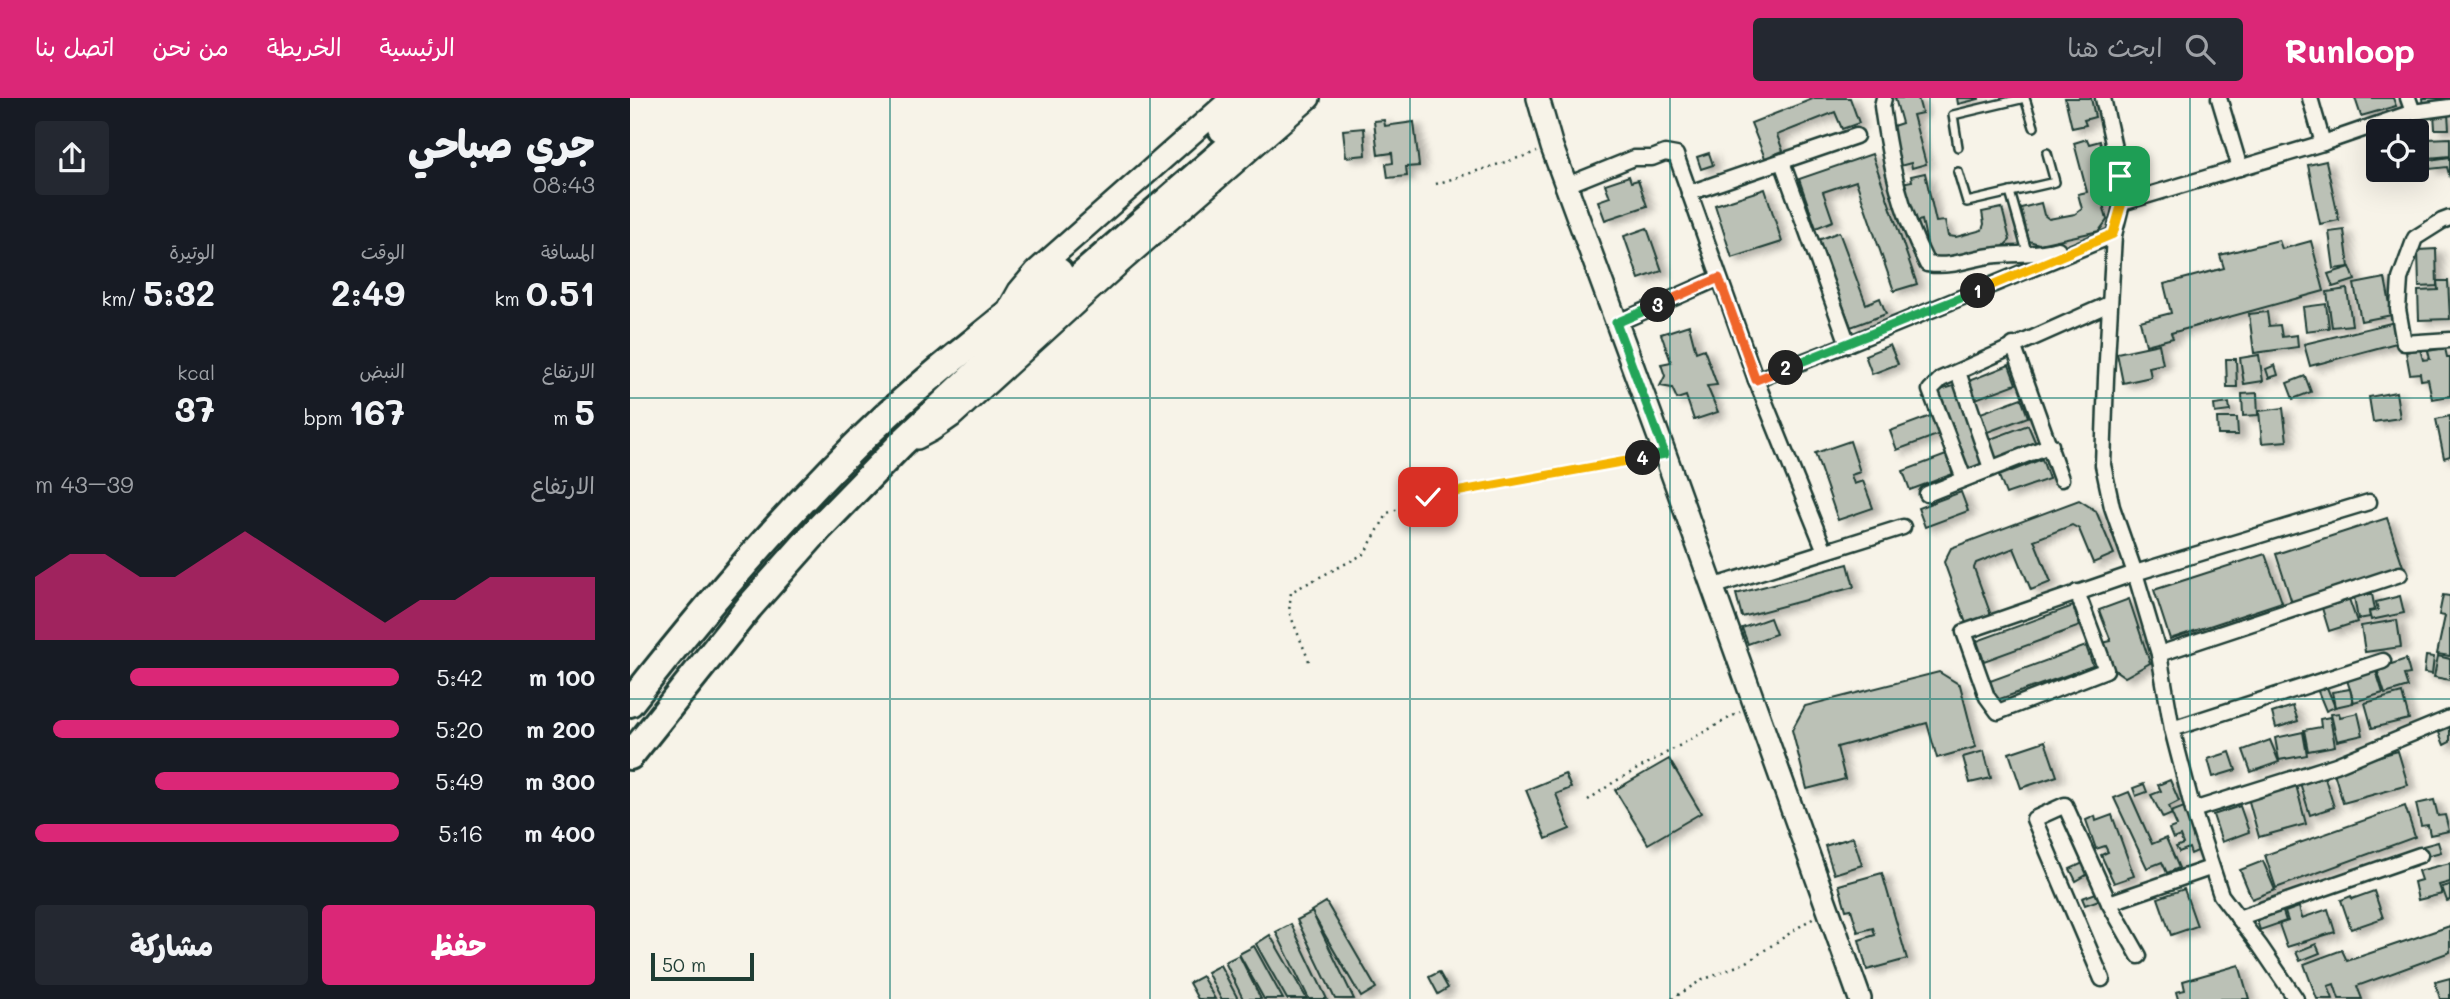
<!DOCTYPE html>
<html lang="ar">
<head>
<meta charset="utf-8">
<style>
	body { margin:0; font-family:Mali,"Playpen Sans Arabic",sans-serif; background:#242831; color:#f1f3f6; direction:rtl; height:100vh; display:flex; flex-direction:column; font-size:26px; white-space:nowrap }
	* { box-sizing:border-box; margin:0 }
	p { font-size:23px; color:#9ea1a6 }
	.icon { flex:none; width:38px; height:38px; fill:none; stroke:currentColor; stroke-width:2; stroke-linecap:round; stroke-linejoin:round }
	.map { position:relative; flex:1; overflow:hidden; direction:ltr }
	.panel { display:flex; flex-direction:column; background:#171b24; width:630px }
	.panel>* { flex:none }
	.tools { position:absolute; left:1736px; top:21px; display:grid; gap:14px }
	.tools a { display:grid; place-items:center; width:63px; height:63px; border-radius:7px; background:#171b24; box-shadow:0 7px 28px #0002; font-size:35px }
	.scale { position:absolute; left:21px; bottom:18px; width:103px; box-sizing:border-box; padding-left:7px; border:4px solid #1f3d34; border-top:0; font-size:19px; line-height:24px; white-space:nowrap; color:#1f3d34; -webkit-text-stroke:5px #f7f3e8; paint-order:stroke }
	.pin { position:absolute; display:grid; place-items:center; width:60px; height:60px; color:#fff; margin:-30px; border-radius:14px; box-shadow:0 4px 10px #0006 }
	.km { position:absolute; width:35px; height:35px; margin:-18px; border-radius:50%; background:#222; color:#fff; font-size:19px; line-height:35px; text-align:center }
	.round { display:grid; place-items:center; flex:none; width:74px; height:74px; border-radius:7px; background:#242831 }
	.summary { display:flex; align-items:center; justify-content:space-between; height:119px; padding:0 35px }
	h1 { font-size:38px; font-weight:800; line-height:52px }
	.figures { display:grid; grid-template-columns:repeat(3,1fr); gap:10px; height:119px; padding:7px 35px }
	.figures div { display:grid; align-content:center }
	.figures b { font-size:35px; font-weight:800 }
	.figures small { font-size:19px; font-weight:400 }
	.figures p { font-size:19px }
	.chart { height:196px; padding:14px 35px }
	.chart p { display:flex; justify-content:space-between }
	.chart svg { width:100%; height:126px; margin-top:7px; fill:#db2777; opacity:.7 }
	.primary-button { display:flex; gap:14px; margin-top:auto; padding:14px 35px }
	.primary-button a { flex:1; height:80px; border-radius:7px; background:#db2777; color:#fff; font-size:28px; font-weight:800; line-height:80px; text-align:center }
	.primary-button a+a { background:#242831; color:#f1f3f6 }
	ul { padding:0 35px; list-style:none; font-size:23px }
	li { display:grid; grid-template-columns:112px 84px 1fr; align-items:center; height:52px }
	li i { height:18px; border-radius:9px; background:#db2777 }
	header { display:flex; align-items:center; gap:42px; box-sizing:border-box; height:98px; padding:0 35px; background:#db2777; color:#fff }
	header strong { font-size:33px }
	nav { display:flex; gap:38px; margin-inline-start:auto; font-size:24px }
	.search { width:490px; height:63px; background:#242831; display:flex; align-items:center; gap:18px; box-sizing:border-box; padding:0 24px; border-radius:7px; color:#9ea1a6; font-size:26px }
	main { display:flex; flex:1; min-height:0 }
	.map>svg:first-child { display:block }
	.building { fill:#bbc1b6; stroke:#1f3d34; stroke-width:2; filter:url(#shadow) }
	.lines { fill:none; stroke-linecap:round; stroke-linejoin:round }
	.lane-casing { stroke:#1f3d34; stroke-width:12 }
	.street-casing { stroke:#1f3d34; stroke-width:19 }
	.secondary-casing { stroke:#1f3d34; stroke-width:26 }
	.highway-casing { stroke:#1f3d34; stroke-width:32 }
	.path { stroke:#1f3d34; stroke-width:2.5; stroke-dasharray:2 5; stroke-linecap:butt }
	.lane { stroke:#f7f3e8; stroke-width:7 }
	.street { stroke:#f7f3e8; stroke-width:14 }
	.secondary { stroke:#f7f3e8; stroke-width:21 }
	.highway { stroke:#f7f3e8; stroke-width:26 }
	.split-1-casing { stroke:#fff; stroke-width:14 }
	.split-2-casing { stroke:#fff; stroke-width:14 }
	.split-3-casing { stroke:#fff; stroke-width:14 }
	.split-4-casing { stroke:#fff; stroke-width:14 }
	.split-5-casing { stroke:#fff; stroke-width:14 }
	.split-1 { stroke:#f5b400; stroke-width:9 }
	.split-2 { stroke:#22a559; stroke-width:9 }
	.split-3 { stroke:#f0652b; stroke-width:9 }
	.split-4 { stroke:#22a559; stroke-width:9 }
	.split-5 { stroke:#f5b400; stroke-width:9 }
	.grid { fill:none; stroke:#0f766e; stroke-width:2; stroke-opacity:0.55 }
</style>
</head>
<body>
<header>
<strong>Runloop</strong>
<div class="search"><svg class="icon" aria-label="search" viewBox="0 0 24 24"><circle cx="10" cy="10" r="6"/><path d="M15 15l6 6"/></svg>ابحث هنا</div>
<nav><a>الرئيسية</a><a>الخريطة</a><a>من نحن</a><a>اتصل بنا</a></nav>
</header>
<main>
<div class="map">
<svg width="1820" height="901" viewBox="0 0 1820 901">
	<defs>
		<filter id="shadow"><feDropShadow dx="7" dy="4" stdDeviation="3.5" flood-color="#0004"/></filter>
	</defs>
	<rect width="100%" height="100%" fill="#f7f3e8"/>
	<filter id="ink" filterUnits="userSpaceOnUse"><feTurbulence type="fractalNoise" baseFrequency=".0143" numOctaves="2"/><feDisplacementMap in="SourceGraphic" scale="14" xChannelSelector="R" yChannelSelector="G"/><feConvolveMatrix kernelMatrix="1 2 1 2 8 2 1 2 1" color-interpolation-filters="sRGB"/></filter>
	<g filter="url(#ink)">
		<g class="building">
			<path d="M1185,0H1220L1229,25L1212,31L1205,14L1147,37L1153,53L1135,60L1121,25Z"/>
			<path d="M1265,0H1288L1292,15L1283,17L1296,66L1282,70L1281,65L1270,68L1260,29L1272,25Z"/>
			<path d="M1327,0H1349V1L1328,6Z"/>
			<path d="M1435,0H1461L1465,19L1454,22L1456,27L1442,30Z"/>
			<path d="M1725,0H1763L1766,8L1731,18Z"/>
			<path d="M1792,0H1819L1820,4L1793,8Z"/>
			<path d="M1804,15H1818L1819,31H1805Z"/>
			<path d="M754,22L755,28L784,24L789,68L776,69L777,78L758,80L756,66L763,65L762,55L748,57L744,23Z"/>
			<path d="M734,30L736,57L716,59L713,32Z"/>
			<path d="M1820,40V58L1798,60L1797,41Z"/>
			<path d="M1457,41L1459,46L1470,43L1480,82L1468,86L1477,122L1469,133L1409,146L1399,143L1391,110L1411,105L1414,117L1419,121L1445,116L1452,111L1448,96L1457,94L1444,45Z"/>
			<path d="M1079,55L1083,67L1071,71L1067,59Z"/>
			<path d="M1242,56L1287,186L1264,193L1226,83L1193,94L1203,123L1186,130L1169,81Z"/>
			<path d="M1820,59V80L1817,69L1800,71L1799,62Z"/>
			<path d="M1696,63L1709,122L1690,126L1678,67Z"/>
			<path d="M1295,75L1306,124L1315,123L1318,138L1326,139L1352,132L1354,126L1352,114L1372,110L1380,142L1372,150L1312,165L1300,159L1292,122L1280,125L1271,85L1282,83L1281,78Z"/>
			<path d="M999,78L1001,84L1008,82L1017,108L975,122L968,103L980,99L975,86Z"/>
			<path d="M1135,91L1152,144L1102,160L1085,107Z"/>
			<path d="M1017,130L1032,173L1009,181L994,138Z"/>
			<path d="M1714,132L1719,169L1704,171L1699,134Z"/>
			<path d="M1209,134L1236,206L1250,200L1256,216L1221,229L1188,142Z"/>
			<path d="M1649,142L1652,151L1681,143L1694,193L1541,235L1543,240L1516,247L1510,223L1541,215L1534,186L1594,170L1590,157Z"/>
			<path d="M1806,151L1807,188L1789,189L1788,152Z"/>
			<path d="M1720,169L1725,182L1703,189L1698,176Z"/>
			<path d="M1755,180L1762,217L1731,223L1724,186Z"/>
			<path d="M1807,183H1818L1820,221L1789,222L1788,193L1808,192Z"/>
			<path d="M1717,191L1722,227L1702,229L1697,194Z"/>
			<path d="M1696,206L1699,230L1676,233L1673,209Z"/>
			<path d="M1637,214L1639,228L1650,227L1652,239L1667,237L1668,249L1624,255L1619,216Z"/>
			<path d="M1765,224L1770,244L1680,268L1674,246Z"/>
			<path d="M1059,227L1066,254L1074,251L1087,287L1077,288L1088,314L1064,322L1056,298L1047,301L1042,290L1030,288L1035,278L1031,266L1041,264L1031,236Z"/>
			<path d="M1529,246L1533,266L1519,269L1521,279L1493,285L1487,255Z"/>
			<path d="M1260,247L1268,266L1242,276L1235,257Z"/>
			<path d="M1815,250L1817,259H1820V298L1802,301L1798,281L1791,282L1790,275L1780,276L1776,254L1790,251L1793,262L1800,261L1798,253Z"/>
			<path d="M1629,257L1633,283L1614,286L1610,260Z"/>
			<path d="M1596,261H1606L1607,289H1597Z"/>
			<path d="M1379,267L1386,286L1343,302L1336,284Z"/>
			<path d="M1645,267L1648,277L1639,280L1636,271Z"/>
			<path d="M1675,278L1681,294L1663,301L1657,285Z"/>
			<path d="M1327,287L1355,367L1336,373L1309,299L1310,292Z"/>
			<path d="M1766,294L1770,320L1743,324L1739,299Z"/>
			<path d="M1627,295L1628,317L1613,318L1612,296Z"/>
			<path d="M1391,300L1398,319L1355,335L1348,316Z"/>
			<path d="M1599,305L1600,313L1585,315L1584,307Z"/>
			<path d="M1653,310L1657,343L1632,345L1629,313Z"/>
			<path d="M1303,317L1310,336L1267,352L1260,333Z"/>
			<path d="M1820,318V358L1814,360L1806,321Z"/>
			<path d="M1587,320H1607L1608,337H1588Z"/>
			<path d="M1398,327L1406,346L1362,362L1355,343Z"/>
			<path d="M1220,343L1230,374L1221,377L1224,386L1233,383L1243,410L1208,422L1185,355Z"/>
			<path d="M1316,357L1323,376L1280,392L1273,373Z"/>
			<path d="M1412,361L1419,381L1376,396L1369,378Z"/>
			<path d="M1331,394L1338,413L1295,429L1288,410Z"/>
			<path d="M1449,402L1466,413L1484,456L1463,465L1449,431L1442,427L1404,442L1421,484L1401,492L1384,450L1346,465L1344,470L1362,520L1337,528L1314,464L1321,450Z"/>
			<path d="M1757,420L1773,468L1662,505L1646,456Z"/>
			<path d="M1635,456L1652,504L1540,541L1524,492Z"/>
			<path d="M1218,466L1224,489L1112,519L1106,496Z"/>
			<path d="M1742,496L1745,512L1739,513L1740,519L1728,521L1724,499Z"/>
			<path d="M1813,497L1820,498V558L1807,556L1815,518L1809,517Z"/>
			<path d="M1770,498L1774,515L1741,522L1739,514L1748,512L1746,504Z"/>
			<path d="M1499,501L1520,565L1495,579L1482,570L1472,545L1481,543L1469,512Z"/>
			<path d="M1719,501L1727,524L1699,533L1692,510Z"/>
			<path d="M1443,508L1450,528L1354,563L1347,543Z"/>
			<path d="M1140,520L1146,536L1118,546L1112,530Z"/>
			<path d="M1767,522L1771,549L1735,554L1731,528Z"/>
			<path d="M1456,548L1463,568L1367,602L1360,583Z"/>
			<path d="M1796,558L1804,559L1802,576L1794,575Z"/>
			<path d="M1808,558L1820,561V582L1804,579Z"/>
			<path d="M1776,561L1780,576L1774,577L1778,589L1755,596L1747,571Z"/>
			<path d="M1746,573L1753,595L1724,604L1717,582Z"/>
			<path d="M1309,574L1330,587L1346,649L1307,660L1297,625L1207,649L1215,681L1177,691L1162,632L1175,608Z"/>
			<path d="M1696,587L1705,609L1696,613L1687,591Z"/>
			<path d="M1720,591L1723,605L1705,609L1702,594Z"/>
			<path d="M1772,595L1779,621L1742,630L1735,605Z"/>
			<path d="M1663,608L1668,623L1646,630L1642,615Z"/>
			<path d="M1709,615L1710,619L1728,615L1733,637L1707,643L1701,616Z"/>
			<path d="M1700,619L1705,648L1678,653L1674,632L1691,629L1690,621Z"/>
			<path d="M1820,628V644L1814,647L1808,632Z"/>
			<path d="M1673,634L1677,657L1649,662L1645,640Z"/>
			<path d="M1640,642L1649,664L1621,674L1613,652Z"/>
			<path d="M1415,643L1427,678L1391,690L1379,655Z"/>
			<path d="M1354,653L1361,680L1340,685L1333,659Z"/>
			<path d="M1768,653L1778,687L1713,705L1703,671Z"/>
			<path d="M1600,654L1606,672L1583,679L1578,661Z"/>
			<path d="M1039,661L1071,715L1018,746L985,692Z"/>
			<path d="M935,676L941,690L926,696L940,731L916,741L896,692Z"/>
			<path d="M1694,677L1704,709L1680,717L1670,685Z"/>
			<path d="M1540,682L1549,703L1539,708L1542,716L1533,720L1521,697L1531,693L1528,687Z"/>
			<path d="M1514,686L1517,694L1506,698L1503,690Z"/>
			<path d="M1666,687L1676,726L1629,739L1618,700Z"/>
			<path d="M1499,694L1522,746L1536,740L1549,770L1537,775L1532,764L1517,770L1484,700Z"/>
			<path d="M1804,702L1808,718L1815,717L1819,733L1800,737L1798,727L1791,728L1786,706Z"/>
			<path d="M1610,708L1619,734L1592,744L1583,717Z"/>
			<path d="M1775,708L1785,739L1646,790L1635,757Z"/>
			<path d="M1554,709L1572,751L1561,756L1559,750L1549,754L1546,749L1553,746L1550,738L1543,741L1539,731L1547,728L1541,714Z"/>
			<path d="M1482,717L1504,778L1484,785L1471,757L1478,754L1475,748L1466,751L1456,722L1465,718L1466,723Z"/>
			<path d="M1223,739L1232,767L1204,776L1195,748Z"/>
			<path d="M1808,744L1811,754L1796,758L1793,748Z"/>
			<path d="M1633,763L1645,792L1622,801L1610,772Z"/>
			<path d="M1453,765L1458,776L1446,783L1440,771Z"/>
			<path d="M1820,765V784L1809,787L1812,796L1788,802L1784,784L1791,782L1788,773Z"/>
			<path d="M1252,775L1277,861L1237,872L1229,842L1245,837L1243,830L1228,834L1221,811L1216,812L1209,787Z"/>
			<path d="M1820,787V802L1817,803L1812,789Z"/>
			<path d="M1554,791L1567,828L1541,837L1528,800Z"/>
			<path d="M1744,793L1753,820L1721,831L1711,802L1721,798L1722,801Z"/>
			<path d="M1466,795L1469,802L1455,807L1452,800Z"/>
			<path d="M696,804L746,890L731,899L681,813Z"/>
			<path d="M1650,805L1656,823L1630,832L1624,814Z"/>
			<path d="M1669,809L1672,820L1698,811L1705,834L1657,849L1649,826L1658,823L1655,814Z"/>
			<path d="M682,814L724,901H705L667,822Z"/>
			<path d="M661,826L697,901H679L646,834Z"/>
			<path d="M1820,828V854L1727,888L1732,901H1709L1704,886L1698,888L1703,901H1687L1674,866L1712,852L1717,863Z"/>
			<path d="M640,837L677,901H657L626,846Z"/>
			<path d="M1686,846L1690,855L1670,863L1666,854Z"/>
			<path d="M624,848L653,901H634L609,856Z"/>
			<path d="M609,857L631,901H613L595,864Z"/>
			<path d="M590,867L608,901H591L577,874Z"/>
			<path d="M1609,867L1619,901H1548L1546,894L1555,892L1553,883Z"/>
			<path d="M809,874L818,890L808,896L799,879Z"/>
			<path d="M572,878L585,901H568L559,885Z"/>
			<path d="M1820,880V901H1810L1805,884Z"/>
		</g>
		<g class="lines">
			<defs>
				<g id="lane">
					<path d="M1328,49L1323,17L1395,0L1404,29"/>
					<path d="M1328,74L1337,104L1425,84L1417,55"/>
					<path d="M1380,94L1398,157"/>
				</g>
				<g id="street">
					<path d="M1254,0L1252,8C1260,66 1270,112 1297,166C1326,170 1341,159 1368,157C1389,155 1408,157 1428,151"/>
					<path d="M1473,0L1490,77L1492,105L1484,137L1476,280L1473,367L1482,409L1505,475L1529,556L1542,631L1563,712L1591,797L1630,848L1666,901"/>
					<path d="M1589,0L1610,70"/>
					<path d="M1680,0L1693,45"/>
					<path d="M1778,0L1783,14"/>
					<path d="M1152,64L1218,246"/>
					<path d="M937,87L1004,60H1022L1035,55L1046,57L1126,282L1195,453"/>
					<path d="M1059,95L1226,38"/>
					<path d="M1492,105L1693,45L1783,14L1820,9"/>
					<path d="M1820,120L1812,123L1785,140L1770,181L1768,211L1774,245L1820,242"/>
					<path d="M987,225L1089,180"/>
					<path d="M1383,247L1431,381"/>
					<path d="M1328,274L1361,370"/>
					<path d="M1126,282L1218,246L1484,137"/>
					<path d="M1334,381L1300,292L1311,281L1479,206"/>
					<path d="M1297,396L1421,347"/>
					<path d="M1082,489L1273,429"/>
					<path d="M1447,494L1476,572L1368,614L1357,599L1334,534L1505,475L1739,404"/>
					<path d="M1529,556L1770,476"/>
					<path d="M1542,631L1753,563"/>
					<path d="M1563,712L1706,667L1820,620"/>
					<path d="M1479,805L1580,770"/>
					<path d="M1608,820L1790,757"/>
					<path d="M1472,881L1404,721L1435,707L1479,805L1509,858"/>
				</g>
				<g id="secondary">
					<path d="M908,0L922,49L1035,356L1230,901"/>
					<path d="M380,209L389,193L406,173L602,0"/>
					<path d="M287,340L302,332L322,318L490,165L679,0"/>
				</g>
				<g id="highway">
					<path d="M592,31L628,0"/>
					<path d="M0,605C79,504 161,408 254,320C310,268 371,224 429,174"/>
					<path d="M0,658L119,509L190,429L272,345L427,199L655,0"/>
				</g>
			</defs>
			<use href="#lane" class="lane-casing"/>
			<use href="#street" class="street-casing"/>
			<use href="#secondary" class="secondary-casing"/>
			<use href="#highway" class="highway-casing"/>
			<g class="path">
				<path d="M806,86L907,54"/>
				<path d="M679,563L659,514L661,494L734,456L758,415L798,399L1017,360"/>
				<path d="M958,702L984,684L1110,614"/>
				<path d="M1042,901L1070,883L1117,864L1184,819"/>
			</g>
			<use href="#lane" class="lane"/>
			<use href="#street" class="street"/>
			<use href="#secondary" class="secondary"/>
			<use href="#highway" class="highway"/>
		</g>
	</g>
	<g class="lines" filter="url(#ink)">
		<defs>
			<path id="split-1" d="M1348,193L1483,136L1492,105L1490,78"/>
			<path id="split-2" d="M1156,270L1348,193"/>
			<path id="split-3" d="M1028,207L1089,180L1126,282L1156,270"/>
			<path id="split-4" d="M1013,360L1035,356L986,225L1028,207"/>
			<path id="split-5" d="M798,399L1013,360"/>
		</defs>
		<use href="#split-1" class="split-1-casing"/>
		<use href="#split-2" class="split-2-casing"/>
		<use href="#split-3" class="split-3-casing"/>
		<use href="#split-4" class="split-4-casing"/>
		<use href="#split-5" class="split-5-casing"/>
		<use href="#split-1" class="split-1"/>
		<use href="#split-2" class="split-2"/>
		<use href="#split-3" class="split-3"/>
		<use href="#split-4" class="split-4"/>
		<use href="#split-5" class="split-5"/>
	</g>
	<path class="grid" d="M260,0V901M520,0V901M780,0V901M1040,0V901M1300,0V901M1560,0V901M0,300H1820M0,601H1820"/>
</svg>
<div class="tools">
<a><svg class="icon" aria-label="locate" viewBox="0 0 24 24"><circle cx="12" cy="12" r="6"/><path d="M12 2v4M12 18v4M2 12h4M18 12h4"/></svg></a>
</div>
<div class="scale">50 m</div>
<div class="pin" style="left:1490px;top:78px;background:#1e9e55"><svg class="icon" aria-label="arrive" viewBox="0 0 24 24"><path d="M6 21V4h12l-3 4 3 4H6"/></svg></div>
<div class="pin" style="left:798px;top:399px;background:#d93025"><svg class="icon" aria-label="check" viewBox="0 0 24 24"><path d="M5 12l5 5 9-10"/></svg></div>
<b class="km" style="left:1348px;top:193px">1</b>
<b class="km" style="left:1156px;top:270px">2</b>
<b class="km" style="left:1028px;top:207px">3</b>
<b class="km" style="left:1013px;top:360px">4</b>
</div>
<section class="panel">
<div class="summary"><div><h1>جري صباحي</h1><p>08:43</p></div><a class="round"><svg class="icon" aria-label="share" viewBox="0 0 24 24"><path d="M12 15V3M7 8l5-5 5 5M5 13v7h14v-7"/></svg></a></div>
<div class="figures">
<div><p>المسافة</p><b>0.51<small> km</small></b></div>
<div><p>الوقت</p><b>2:49</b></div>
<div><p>الوتيرة</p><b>5:32<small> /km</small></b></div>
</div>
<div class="figures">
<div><p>الارتفاع</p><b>5<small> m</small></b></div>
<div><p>النبض</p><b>167<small> bpm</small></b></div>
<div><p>kcal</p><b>37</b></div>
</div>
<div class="chart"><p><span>الارتفاع</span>39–43 m</p>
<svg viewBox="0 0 160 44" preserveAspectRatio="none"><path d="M0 44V22L10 14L20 14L30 22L40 22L50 14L60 6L70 14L80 22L90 30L100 38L110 30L120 30L130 22L140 22L150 22L160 22V44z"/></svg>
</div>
<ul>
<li><b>100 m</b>5:42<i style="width:74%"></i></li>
<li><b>200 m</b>5:20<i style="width:95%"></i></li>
<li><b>300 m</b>5:49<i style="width:67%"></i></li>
<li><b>400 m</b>5:16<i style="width:100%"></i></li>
</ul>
<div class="primary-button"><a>حفظ</a><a>مشاركة</a></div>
</section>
</main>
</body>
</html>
